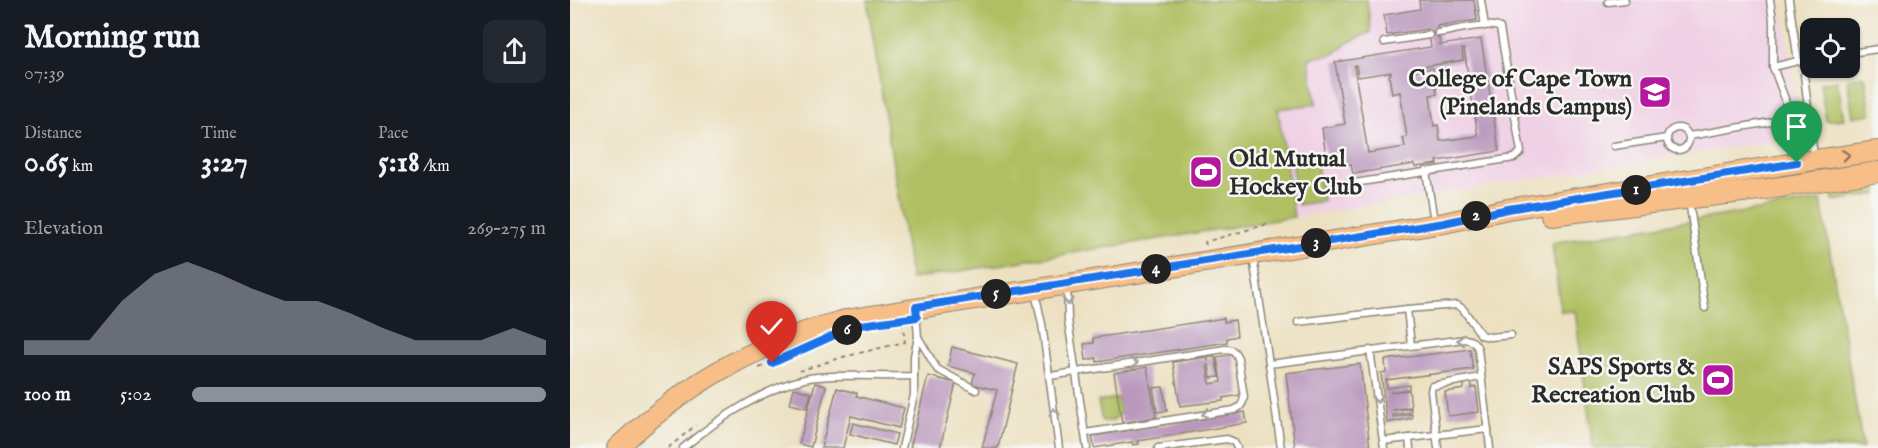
<!DOCTYPE html>
<html lang="en">
<head>
<meta charset="utf-8">
<style>
	body { margin:0; font-family:"IM FELL English",serif; background:#242831; color:#f1f3f6; height:100vh; display:flex; flex-direction:column; font-size:22px; white-space:nowrap }
	* { box-sizing:border-box; margin:0 }
	p { font-size:20px; color:#9ea1a6 }
	.icon { flex:none; width:33px; height:33px; fill:none; stroke:currentColor; stroke-width:2; stroke-linecap:round; stroke-linejoin:round }
	.map { position:relative; flex:1; overflow:hidden }
	.sheet { display:flex; flex-direction:column; background:#171b24; width:570px }
	.sheet>* { flex:none }
	.controls { position:absolute; left:1230px; top:18px; display:grid; gap:12px }
	.controls a { display:grid; place-items:center; width:60px; height:60px; border-radius:12px; background:#171b24; box-shadow:0 2px 4px #0004; font-size:30px }
	.pin { position:absolute; display:grid; place-items:center; width:51px; height:51px; color:#fff; margin:-62px -26px; border-radius:50% 50% 50% 0; rotate:-45deg; box-shadow:0 0 6px #0007 }
	.pin .icon { rotate:45deg }
	.km { position:absolute; width:30px; height:30px; margin:-15px; border-radius:50%; background:#222; color:#fff; font-size:16px; line-height:30px; text-align:center }
	.round { display:grid; place-items:center; flex:none; width:63px; height:63px; border-radius:12px; background:#242831 }
	.overview { display:flex; align-items:center; justify-content:space-between; height:102px; padding:0 24px }
	h1 { font-size:33px; font-weight:700; line-height:45px }
	.stats { display:grid; grid-template-columns:repeat(3,1fr); gap:9px; height:102px; padding:6px 24px }
	.stats div { display:grid; align-content:center }
	.stats b { font-size:30px; font-weight:700 }
	.stats small { font-size:16px; font-weight:400 }
	.stats p { font-size:16px }
	.chart { height:168px; padding:12px 24px }
	.chart p { display:flex; justify-content:space-between }
	.chart svg { width:100%; height:108px; margin-top:6px; fill:#8c9099; opacity:.7 }
	ul { padding:0 24px; list-style:none; font-size:20px }
	li { display:grid; grid-template-columns:96px 72px 1fr; align-items:center; height:45px }
	li i { height:15px; border-radius:8px; background:#8c9099 }
	main { display:flex; flex:1; min-height:0 }
	.map>svg:first-child { display:block }
	.built { fill:#f0d0e5 }
	.green { fill:#b0bf62; stroke:#6e7546; stroke-width:1.5 }
	.building { fill:#ba98bd; fill-rule:evenodd }
	.lines { fill:none; stroke-linecap:round; stroke-linejoin:round }
	.lane-casing { stroke:#8c8676; stroke-width:9 }
	.primary-casing { stroke:#8c8676; stroke-width:22 }
	.path { stroke:#8c8676; stroke-width:2; stroke-dasharray:4.5 4.5; stroke-linecap:butt }
	.lane { stroke:#fff; stroke-width:6 }
	.primary { stroke:#f7be87; stroke-width:20 }
	.oneway { stroke:#917459 }
	.oneway2 { stroke:#a0a0a0 }
	.route-casing { stroke:#fff; stroke-width:12 }
	.route { stroke:#1a73e8; stroke-width:8 }
	.labels { text-anchor:middle; stroke-width:5; stroke-linejoin:round; paint-order:stroke }
	.poi-label { font-size:24px; font-weight:bold; fill:#2b2b2b; stroke:#f6f6f2; text-anchor:end }
</style>
</head>
<body>
<main>
<section class="sheet">
<div class="overview"><div><h1>Morning run</h1><p>07:39</p></div><a class="round"><svg class="icon" aria-label="share" viewBox="0 0 24 24"><path d="M12 15V3M7 8l5-5 5 5M5 13v7h14v-7"/></svg></a></div>
<div class="stats">
<div><p>Distance</p><b>0.65<small> km</small></b></div>
<div><p>Time</p><b>3:27</b></div>
<div><p>Pace</p><b>5:18<small> /km</small></b></div>
</div>
<div class="chart"><p><span>Elevation</span>269–275 m</p>
<svg viewBox="0 0 160 44" preserveAspectRatio="none"><path d="M0 44V38L10 38L20 38L30 22L40 11L50 6L60 11L70 17L80 22L90 22L100 27L110 33L120 38L130 38L140 38L150 33L160 38V44z"/></svg>
</div>
<ul>
<li><b>100 m</b>5:02<i style="width:100%"></i></li>
</ul>
</section>
<div class="map">
<svg width="1308" height="448" viewBox="0 0 1308 448">
	<rect width="100%" height="100%" fill="#f6f6f2"/>
	<filter id="ink" filterUnits="userSpaceOnUse"><feTurbulence type="fractalNoise" baseFrequency=".0167" numOctaves="2"/><feDisplacementMap in="SourceGraphic" scale="12" xChannelSelector="R" yChannelSelector="G"/><feConvolveMatrix kernelMatrix="1 2 1 2 8 2 1 2 1" color-interpolation-filters="sRGB"/></filter>
	<filter id="wash" filterUnits="userSpaceOnUse"><feTurbulence type="fractalNoise" baseFrequency=".008" numOctaves="4" result="noise"/><feDisplacementMap in="SourceGraphic" scale="24" xChannelSelector="R" yChannelSelector="G"/><feGaussianBlur stdDeviation="1.35" result="paint"/><feColorMatrix in="noise" values="0 0 0 0 0 0 0 0 0 0 0 0 0 0 0 0 0 1.4 0 .05"/><feComposite in="paint" operator="in"/></filter>
	<g filter="url(#wash)">
		<rect width="100%" height="100%" fill="#ece0c0"/>
		<path class="built" d="M797,0H1211L1230,130L1202,134L1196,142L724,217L708,109L746,104L739,58L764,54L775,44L801,32Z"/>
		<g class="green">
			<path d="M297,0H797L801,32L775,44L764,54L739,58L746,104L708,109L724,217L341,279Z"/>
			<path d="M1295,76L1301,114L1283,117L1277,79Z"/>
			<path d="M1267,80L1274,119L1256,121L1250,83Z"/>
			<path d="M745,153L753,201L728,205L721,157Z"/>
			<path d="M1308,183V194L1263,201L1262,191Z"/>
			<path d="M1251,200L1293,448H1023L1005,311L991,312L982,243Z"/>
			<path d="M548,398L551,413L542,421H532L528,401Z"/>
		</g>
		<g id="blocks">
			<g class="building">
				<path d="M849,0H904L907,20L867,26L870,45L911,39L929,151L867,161L868,164L845,167L844,164L783,174L781,164L770,165L769,162L757,164L752,128L775,124L765,62L861,47L858,29L817,35L814,15L850,9ZM892,49H894L908,136L870,141L868,125L864,126L860,95L867,94L863,68L846,71L845,68L893,60ZM786,65L788,77L821,72V74L819,75L822,94L830,92L837,137L833,138L835,147L798,153L784,66Z"/>
				<path d="M654,318V322L665,320L667,336L657,338V342L527,362L526,358L516,360L514,344L524,343L523,338Z"/>
				<path d="M382,347L448,364L428,448H412L427,390L402,384L405,373L378,366Z"/>
				<path d="M900,349L903,369L816,380L817,388L839,385V389L820,392L839,390L841,407L822,410L841,408V412L823,415V417L842,414V418L817,423L811,373L816,372L815,360Z"/>
				<path d="M664,354L671,395L653,398V401L610,406L603,362L636,357L638,360V357L645,356L649,377L641,378L639,365H637L640,384L651,382L647,357Z"/>
				<path d="M790,364L800,448H725L716,373Z"/>
				<path d="M577,367L586,417L552,423L544,373Z"/>
				<path d="M358,376L386,383L370,448H340Z"/>
				<path d="M901,382L902,388L906,387L909,412L878,416L875,392L894,389V383Z"/>
				<path d="M245,383L256,386L241,447L229,444Z"/>
				<path d="M593,387L597,411L587,412L583,388Z"/>
				<path d="M224,388L241,393L237,408L220,404Z"/>
				<path d="M267,388L287,393L286,396L334,408L329,428L281,416L273,448H251Z"/>
				<path d="M675,412L677,423L568,441L569,444L563,445L562,442L524,448L522,436Z"/>
				<path d="M283,423L327,434L324,445L280,434Z"/>
			</g>
		</g>
	</g>
	<g filter="url(#ink)">
		<use href="#blocks" fill-opacity="0" stroke="#8c8676" stroke-width="1.5"/>
		<g class="lines">
			<defs>
				<g id="lane">
					<path d="M911,0L915,26"/>
					<path d="M1219,0L1228,61L1238,65"/>
					<path d="M1038,2L1055,0"/>
					<path d="M1259,27V28"/>
					<path d="M814,42L859,35"/>
					<path d="M1280,53L1308,49"/>
					<path d="M1240,63L1234,75L1244,156"/>
					<path d="M1203,67L1228,61"/>
					<circle cx="1108" cy="139" r="11"/>
					<path d="M1119,136L1218,119L1215,99L1203,67V20L1200,0"/>
					<path d="M1044,146L1097,138"/>
					<path d="M856,171L864,221"/>
					<path d="M778,184L944,158L951,152L930,28C918,21 883,31 868,33"/>
					<path d="M1119,200L1135,308"/>
					<path d="M683,257L699,364"/>
					<path d="M497,286L498,320L517,448"/>
					<path d="M465,292L472,324L489,448"/>
					<path d="M837,309L887,305L893,309L911,335L920,337L941,335"/>
					<path d="M728,322L837,309L841,345"/>
					<path d="M348,337L367,369L406,390"/>
					<path d="M800,350L814,448"/>
					<path d="M480,376L655,349C662,349 665,351 668,358L674,397C673,404 671,407 664,410L515,433"/>
					<path d="M839,438L840,448"/>
					<path d="M813,441L918,429"/>
					<path d="M113,448C145,421 204,381 247,377C279,374 312,377 344,376V356L348,337L346,312"/>
					<path d="M332,448L344,395V376"/>
					<path d="M588,448L657,439L664,442L667,448"/>
					<path d="M711,448L699,364L895,339C902,340 905,342 908,349L920,448"/>
					<path d="M868,448L861,391L862,386L911,377"/>
				</g>
				<g id="primary">
					<path d="M981,215L1197,189L1308,172"/>
					<path d="M47,448C117,383 183,344 276,320L874,223L938,209L1244,160L1308,151"/>
				</g>
			</defs>
			<use href="#lane" class="lane-casing"/>
			<use href="#primary" class="primary-casing"/>
			<g class="path">
				<path d="M636,245L635,242L701,223"/>
				<path d="M189,368L225,353"/>
				<path d="M229,371L273,357L335,342L333,326"/>
				<path d="M98,448L126,425"/>
			</g>
			<use href="#lane" class="lane"/>
			<use href="#primary" class="primary"/>
		</g>
		<defs><path id="oneway-chevron" d="M-2-3.5L2.5 0L-2 3.5" fill="none" stroke-width="1.6" stroke-linecap="round" stroke-linejoin="round" transform="scale(1.5)"/></defs>
		<use class="oneway" href="#oneway-chevron" transform="translate(1276 155) rotate(-8)"/>
		<g class="oneway2">
			<use href="#oneway-chevron" transform="translate(498 301) rotate(89)"/>
			<use href="#oneway-chevron" transform="translate(891 340) rotate(179)"/>
			<use href="#oneway-chevron" transform="translate(564 363) rotate(-9)"/>
			<use href="#oneway-chevron" transform="translate(807 399) rotate(82)"/>
			<use href="#oneway-chevron" transform="translate(484 412) rotate(-97)"/>
			<use href="#oneway-chevron" transform="translate(636 414) rotate(171)"/>
		</g>
	</g>
	<g class="lines" filter="url(#ink)">
		<defs>
			<path id="route" d="M202,363L278,329L291,325L347,317L346,307L874,223L938,209L1227,163"/>
		</defs>
		<use href="#route" class="route-casing"/>
		<use href="#route" class="route"/>
	</g>
	<defs>
		<symbol id="university-square" viewBox="-11 -11 22 22"><rect x="-9" y="-9" width="18" height="18" rx="4" fill="#b5179e" stroke="#f6f6f2"/><path d="M0-5L7-2L0 1L-7-2ZM-4 1L0 2.5L4 1V4Q0 6-4 4Z" fill="#fff"/></symbol>
		<symbol id="stadium-square" viewBox="-11 -11 22 22"><rect x="-9" y="-9" width="18" height="18" rx="4" fill="#b5179e" stroke="#f6f6f2"/><path d="M0-5a6.5 5 0 1 0 0 10a6.5 5 0 1 0 0-10ZM-3.5-1.8h7v3.6h-7Z" fill="#fff"/></symbol>
	</defs>
	<g fill-rule="evenodd">
		<use href="#university-square" x="1066" y="73" width="38" height="38"/>
		<use href="#stadium-square" x="617" y="153" width="38" height="38"/>
		<use href="#stadium-square" x="1129" y="361" width="38" height="38"/>
	</g>
	<g class="labels">
		<g class="poi-label">
			<text x="1062" y="86">College of Cape Town<tspan x="1062" dy="28">(Pinelands Campus)</tspan></text>
			<text x="659" y="166" text-anchor="start">Old Mutual<tspan x="659" dy="28">Hockey Club</tspan></text>
			<text x="1125" y="374">SAPS Sports &amp;<tspan x="1125" dy="28">Recreation Club</tspan></text>
		</g>
	</g>
</svg>
<div class="controls">
<a><svg class="icon" aria-label="locate" viewBox="0 0 24 24"><circle cx="12" cy="12" r="6"/><path d="M12 2v4M12 18v4M2 12h4M18 12h4"/></svg></a>
</div>
<div class="pin" style="left:1227px;top:163px;background:#1e9e55"><svg class="icon" aria-label="arrive" viewBox="0 0 24 24"><path d="M6 21V4h12l-3 4 3 4H6"/></svg></div>
<div class="pin" style="left:202px;top:363px;background:#d93025"><svg class="icon" aria-label="check" viewBox="0 0 24 24"><path d="M5 12l5 5 9-10"/></svg></div>
<b class="km" style="left:1066px;top:190px">1</b>
<b class="km" style="left:906px;top:216px">2</b>
<b class="km" style="left:746px;top:243px">3</b>
<b class="km" style="left:586px;top:269px">4</b>
<b class="km" style="left:426px;top:294px">5</b>
<b class="km" style="left:277px;top:330px">6</b>
</div>
</main>
</body>
</html>
